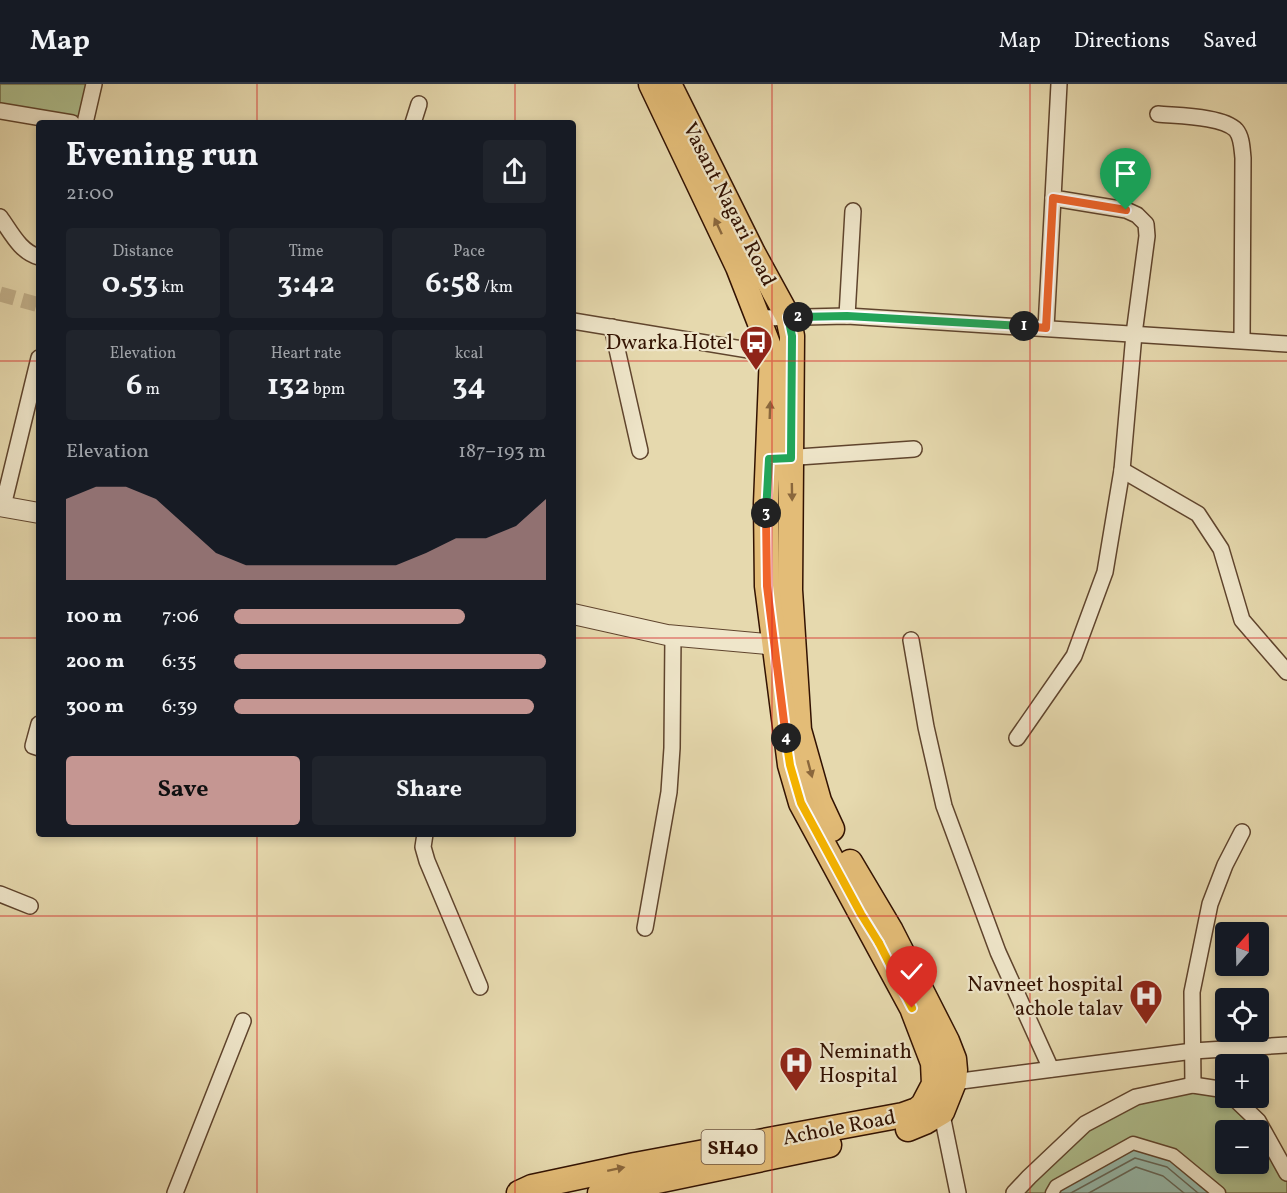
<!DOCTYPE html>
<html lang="en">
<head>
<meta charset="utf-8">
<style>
	body { margin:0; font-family:Vollkorn,serif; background:#20242c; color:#f1f3f6; height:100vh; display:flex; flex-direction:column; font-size:22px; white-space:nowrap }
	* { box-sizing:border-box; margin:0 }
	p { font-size:20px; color:#9ea1a6 }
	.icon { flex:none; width:33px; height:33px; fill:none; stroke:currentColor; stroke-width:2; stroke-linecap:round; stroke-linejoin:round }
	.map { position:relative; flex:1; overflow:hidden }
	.details { position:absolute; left:36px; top:36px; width:540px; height:717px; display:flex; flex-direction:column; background:#171b24; border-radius:6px; box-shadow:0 3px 9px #0003 }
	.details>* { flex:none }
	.needle { width:39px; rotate:20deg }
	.tools { position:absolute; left:1215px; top:838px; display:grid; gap:12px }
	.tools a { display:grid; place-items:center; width:54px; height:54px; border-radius:6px; background:#171b24; box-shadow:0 3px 9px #0003; font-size:30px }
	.pin { position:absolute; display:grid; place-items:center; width:51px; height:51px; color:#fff; margin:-62px -26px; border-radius:50% 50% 50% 0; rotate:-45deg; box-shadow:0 0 6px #0007 }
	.pin .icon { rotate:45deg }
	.km { position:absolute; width:30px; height:30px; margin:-15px; border-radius:50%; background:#222; color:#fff; font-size:16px; line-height:30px; text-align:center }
	.round { display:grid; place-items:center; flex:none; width:63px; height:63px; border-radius:6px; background:#20242c }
	.overview { display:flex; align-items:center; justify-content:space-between; height:102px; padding:0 30px }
	h1 { font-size:33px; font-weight:700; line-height:45px }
	.metrics { display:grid; grid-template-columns:repeat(3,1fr); gap:9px; height:102px; padding:6px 30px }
	.metrics div { display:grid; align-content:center; border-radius:6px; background:#20242c; text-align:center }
	.metrics b { font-size:30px; font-weight:700 }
	.metrics small { font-size:16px; font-weight:400 }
	.metrics p { font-size:16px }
	.chart { height:168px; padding:12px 30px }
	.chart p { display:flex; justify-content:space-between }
	.chart svg { width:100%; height:108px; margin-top:6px; fill:#c59692; opacity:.7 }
	.action { display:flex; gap:12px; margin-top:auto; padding:12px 30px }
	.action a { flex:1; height:69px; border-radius:6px; background:#c59692; color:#111; font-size:24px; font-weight:700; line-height:69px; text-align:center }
	.action a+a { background:#20242c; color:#f1f3f6 }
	ul { padding:0 30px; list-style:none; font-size:20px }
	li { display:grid; grid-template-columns:96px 72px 1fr; align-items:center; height:45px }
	li i { height:15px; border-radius:8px; background:#c59692 }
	header { display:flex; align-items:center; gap:36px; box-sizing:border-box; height:84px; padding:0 30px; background:#171b24; border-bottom:2px solid #363941 }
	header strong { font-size:28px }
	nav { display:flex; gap:33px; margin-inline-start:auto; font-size:21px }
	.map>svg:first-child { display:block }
	.green { fill:#afc08f; stroke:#706948; stroke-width:1.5; fill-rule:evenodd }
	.water { fill:#96baac; stroke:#6e7768; stroke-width:1.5 }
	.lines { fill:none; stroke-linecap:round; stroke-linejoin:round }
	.shore { stroke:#646657; stroke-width:1.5 }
	.minor-tunnel { stroke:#c2b18c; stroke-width:15; stroke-dasharray:15 8; stroke-linecap:butt }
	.pedestrian-casing { stroke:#5f442d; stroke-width:15 }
	.minor-casing { stroke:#5f442d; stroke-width:18 }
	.tertiary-casing { stroke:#5f442d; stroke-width:22 }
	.primary-casing { stroke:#321202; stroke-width:27 }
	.pedestrian { stroke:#efe6ca; stroke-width:12 }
	.minor { stroke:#efe6ca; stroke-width:15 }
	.tertiary { stroke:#efe6ca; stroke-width:20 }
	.primary { stroke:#e3bc77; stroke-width:24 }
	.oneway { fill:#8a673c }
	.split-1-casing { stroke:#fff; stroke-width:12 }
	.split-2-casing { stroke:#fff; stroke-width:12 }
	.split-3-casing { stroke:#fff; stroke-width:12 }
	.split-4-casing { stroke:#fff; stroke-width:12 }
	.split-5-casing { stroke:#fff; stroke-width:12 }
	.split-6-casing { stroke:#fff; stroke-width:12 }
	.split-1 { stroke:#f0652b; stroke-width:8 }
	.split-2 { stroke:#22a559; stroke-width:8 }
	.split-3 { stroke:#22a559; stroke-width:8 }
	.split-4 { stroke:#f0652b; stroke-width:8 }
	.split-5 { stroke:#f5b400; stroke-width:8 }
	.split-6 { stroke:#f5b400; stroke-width:8 }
	.grid { fill:none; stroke:#d62828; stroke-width:1.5; stroke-opacity:0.55 }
	.labels { text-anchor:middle; stroke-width:4.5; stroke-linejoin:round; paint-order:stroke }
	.shield { fill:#efe6ca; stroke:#6b523e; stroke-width:1.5 }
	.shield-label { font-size:20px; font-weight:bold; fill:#321202 }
	.street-label { font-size:21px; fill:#321202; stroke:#efe6ca }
	.poi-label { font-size:21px; fill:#321202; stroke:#efe6ca; text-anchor:end }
</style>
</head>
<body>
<header>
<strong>Map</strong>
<nav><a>Map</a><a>Directions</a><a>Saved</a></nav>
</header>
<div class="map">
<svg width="1287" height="1109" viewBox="0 0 1287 1109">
	<rect width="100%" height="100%" fill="#e6d9ae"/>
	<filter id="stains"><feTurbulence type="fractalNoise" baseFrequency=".00333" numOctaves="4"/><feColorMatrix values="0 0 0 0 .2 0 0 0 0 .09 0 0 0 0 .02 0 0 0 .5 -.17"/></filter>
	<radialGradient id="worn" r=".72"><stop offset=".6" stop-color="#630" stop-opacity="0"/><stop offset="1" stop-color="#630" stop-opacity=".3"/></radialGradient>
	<g class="green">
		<path d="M0,0H89L80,36L0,24Z"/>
		<path d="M1193,1001L1225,1006L1226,1014H1234L1258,1037L1287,1089V1109H1219L1173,1071L1133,1059L1056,1102L1052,1109H1014L1029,1093L1085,1040L1149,1010ZM1226,1047H1258V1080H1226Z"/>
	</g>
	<path class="water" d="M1133,1059L1173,1071L1219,1109H1052Z"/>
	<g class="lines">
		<g class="shore">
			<path d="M1071,1109L1135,1074L1167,1083L1198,1109"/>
			<path d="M1089,1109L1136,1083L1163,1092L1184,1109"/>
		</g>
		<path class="minor-tunnel" d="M0,210L39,221"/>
		<defs>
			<path id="pedestrian" d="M1052,1109L1056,1102L1133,1059L1173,1071L1219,1109"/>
			<g id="minor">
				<path d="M0,27L72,39"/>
				<path d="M1158,30C1177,32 1223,32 1236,46C1242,53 1242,65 1243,74L1242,256"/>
				<path d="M85,39L94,0"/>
				<path d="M413,39L419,20"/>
				<path d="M0,133C11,148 20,168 39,173"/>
				<path d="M847,232L853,127"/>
				<path d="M758,234L847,232L1287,260"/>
				<path d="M573,237L772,270"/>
				<path d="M612,243L640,367"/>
				<path d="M1046,244L1053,114"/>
				<path d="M784,374L914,365"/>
				<path d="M1122,386L1198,430L1221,465L1242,536L1287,588"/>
				<path d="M3,422L39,274"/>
				<path d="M911,556L926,643L944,722L998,868L1051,985"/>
				<path d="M39,640L33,662L39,664"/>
				<path d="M1017,654L1074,572L1105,488L1122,386L1134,250L1147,152L1146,140L1137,131L1126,126L1053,114L1059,0"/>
				<path d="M425,750L423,763L427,777L480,903"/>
				<path d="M0,810L30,822"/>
				<path d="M645,844L669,708L672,664L673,551"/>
				<path d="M946,999L1193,967L1287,961"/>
				<path d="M1193,1001L1192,908L1210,820L1225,781L1242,748"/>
				<path d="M1234,1014L1258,1037L1287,1089"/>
				<path d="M940,1021L958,1109"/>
				<path d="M175,1109L243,937"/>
				<path d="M1014,1109L1029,1093L1085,1040L1136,1013L1193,1001L1226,1006"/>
			</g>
			<g id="tertiary">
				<path d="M0,422L39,429"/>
				<path d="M573,530L667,551L788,562"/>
			</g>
			<g id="primary">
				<path d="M669,0L753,169L788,233L792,252L790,506L797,614L799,646L819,717L832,745"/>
				<path d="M850,778L891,847L947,957L954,975L955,986L954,998L942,1028L925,1038L908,1045"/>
				<path d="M519,1109L532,1103L635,1081L903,1031L917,1026L923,1021L934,1000L933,979L912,924L801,719L790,681L767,502L766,420L772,270L738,183L651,0"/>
				<path d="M600,1109L829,1061"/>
			</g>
		</defs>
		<use href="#pedestrian" class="pedestrian-casing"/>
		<use href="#minor" class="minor-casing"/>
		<use href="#tertiary" class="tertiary-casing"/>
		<use href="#primary" class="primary-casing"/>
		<use href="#pedestrian" class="pedestrian"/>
		<use href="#minor" class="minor"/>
		<use href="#tertiary" class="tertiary"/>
		<use href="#primary" class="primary"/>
	</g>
	<defs><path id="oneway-solid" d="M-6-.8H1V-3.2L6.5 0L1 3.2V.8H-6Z" transform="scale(1.5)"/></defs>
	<g class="oneway">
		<use href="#oneway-solid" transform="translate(718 142) rotate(-115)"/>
		<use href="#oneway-solid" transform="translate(770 326) rotate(-88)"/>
		<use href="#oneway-solid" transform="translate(792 408) rotate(89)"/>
		<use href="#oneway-solid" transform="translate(810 685) rotate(75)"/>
		<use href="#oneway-solid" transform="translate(616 1085) rotate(-12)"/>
	</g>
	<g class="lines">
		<defs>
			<path id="split-1" d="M1024,242L1046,244L1053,114L1126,126"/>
			<path id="split-2" d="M798,233L847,232L1024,242"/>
			<path id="split-3" d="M766,429L769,375L791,374L792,252L788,233H798"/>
			<path id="split-4" d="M766,429L767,502L786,654"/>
			<path id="split-5" d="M786,654L790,681L801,719L861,830L879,859"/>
			<path id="split-6" d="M879,859L912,924"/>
		</defs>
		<use href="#split-1" class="split-1-casing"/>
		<use href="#split-2" class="split-2-casing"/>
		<use href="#split-3" class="split-3-casing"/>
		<use href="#split-4" class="split-4-casing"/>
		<use href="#split-5" class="split-5-casing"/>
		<use href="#split-6" class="split-6-casing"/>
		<use href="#split-1" class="split-1"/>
		<use href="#split-2" class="split-2"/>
		<use href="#split-3" class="split-3"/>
		<use href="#split-4" class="split-4"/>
		<use href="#split-5" class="split-5"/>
		<use href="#split-6" class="split-6"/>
	</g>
	<path class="grid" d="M257,0V39M515,0V39M772,0V1109M1030,0V1109M0,277H39M573,277H1287M0,554H39M573,554H1287M257,750V1109M515,750V1109M0,832H1287"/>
	<defs>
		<symbol id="bus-pin" viewBox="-11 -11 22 30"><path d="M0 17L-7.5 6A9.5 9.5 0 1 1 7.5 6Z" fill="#8f2418" stroke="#efe6ca"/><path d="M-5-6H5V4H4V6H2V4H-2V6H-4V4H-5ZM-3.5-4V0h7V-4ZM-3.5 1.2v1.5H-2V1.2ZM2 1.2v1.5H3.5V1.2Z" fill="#fff"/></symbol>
		<symbol id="hospital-pin" viewBox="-11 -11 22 30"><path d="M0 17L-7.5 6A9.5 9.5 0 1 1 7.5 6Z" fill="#8f2418" stroke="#efe6ca"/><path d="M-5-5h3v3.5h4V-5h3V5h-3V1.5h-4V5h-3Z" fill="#fff"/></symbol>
	</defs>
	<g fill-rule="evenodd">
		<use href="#bus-pin" x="737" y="239" width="38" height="52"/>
		<use href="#hospital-pin" x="1127" y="893" width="38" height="52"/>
		<use href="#hospital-pin" x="777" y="960" width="38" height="52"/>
	</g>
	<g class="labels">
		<rect class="shield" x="701.5" y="1046" width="63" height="34" rx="4.5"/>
		<g class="shield-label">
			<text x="733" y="1070">SH40</text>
		</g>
		<g class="street-label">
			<text transform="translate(730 120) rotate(63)" y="7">Vasant Nagari Road</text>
			<text transform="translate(839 1043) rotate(-11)" y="7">Achole Road</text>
		</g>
		<g class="poi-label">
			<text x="733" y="265">Dwarka Hotel</text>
			<text x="1123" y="907">Navneet hospital<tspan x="1123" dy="24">achole talav</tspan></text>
			<text x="819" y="974" text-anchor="start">Neminath<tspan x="819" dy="24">Hospital</tspan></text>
		</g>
	</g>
	<rect width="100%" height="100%" filter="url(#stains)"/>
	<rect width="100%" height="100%" fill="url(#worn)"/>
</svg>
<div class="tools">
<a><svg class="needle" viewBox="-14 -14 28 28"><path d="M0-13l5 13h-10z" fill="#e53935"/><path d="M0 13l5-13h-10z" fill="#9ea1a6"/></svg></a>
<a><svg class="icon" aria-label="locate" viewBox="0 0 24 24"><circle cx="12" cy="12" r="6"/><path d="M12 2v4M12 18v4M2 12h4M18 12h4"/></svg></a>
<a>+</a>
<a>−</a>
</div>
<div class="pin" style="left:1126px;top:126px;background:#1e9e55"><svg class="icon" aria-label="arrive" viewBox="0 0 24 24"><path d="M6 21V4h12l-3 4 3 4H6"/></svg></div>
<div class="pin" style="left:912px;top:924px;background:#d93025"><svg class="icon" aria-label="check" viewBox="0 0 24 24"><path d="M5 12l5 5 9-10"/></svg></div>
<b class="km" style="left:1024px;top:242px">1</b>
<b class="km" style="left:798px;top:233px">2</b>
<b class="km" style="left:766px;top:429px">3</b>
<b class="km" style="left:786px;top:654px">4</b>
<section class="details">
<div class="overview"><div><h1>Evening run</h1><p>21:00</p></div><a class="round"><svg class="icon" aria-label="share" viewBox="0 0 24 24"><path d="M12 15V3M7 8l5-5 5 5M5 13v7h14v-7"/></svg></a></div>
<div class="metrics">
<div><p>Distance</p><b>0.53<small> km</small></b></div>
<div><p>Time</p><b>3:42</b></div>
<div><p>Pace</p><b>6:58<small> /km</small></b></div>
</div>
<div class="metrics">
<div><p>Elevation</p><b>6<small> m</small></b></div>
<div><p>Heart rate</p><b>132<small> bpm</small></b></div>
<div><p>kcal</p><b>34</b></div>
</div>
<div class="chart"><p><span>Elevation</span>187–193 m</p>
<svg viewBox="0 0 160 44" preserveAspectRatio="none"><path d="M0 44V11L10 6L20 6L30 11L40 22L50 33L60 38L70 38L80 38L90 38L100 38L110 38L120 33L130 27L140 27L150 22L160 11V44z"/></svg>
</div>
<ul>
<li><b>100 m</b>7:06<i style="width:74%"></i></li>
<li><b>200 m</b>6:35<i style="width:100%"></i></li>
<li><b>300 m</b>6:39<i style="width:96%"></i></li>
</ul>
<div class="action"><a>Save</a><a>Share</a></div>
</section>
</div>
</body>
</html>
